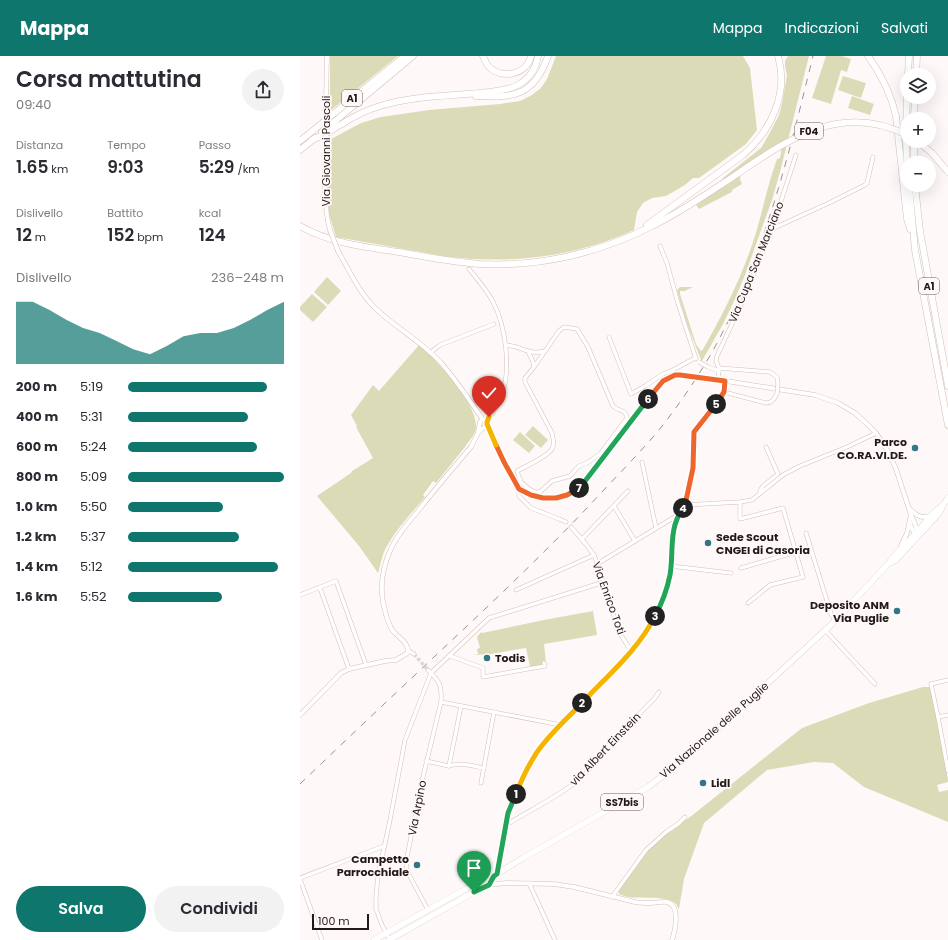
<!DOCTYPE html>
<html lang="it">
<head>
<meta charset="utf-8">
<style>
	body { margin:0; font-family:Poppins,sans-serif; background:#f2f2f3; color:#2b2b33; height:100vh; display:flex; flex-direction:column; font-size:15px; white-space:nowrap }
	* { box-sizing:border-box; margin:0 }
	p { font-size:13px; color:#7c7c81 }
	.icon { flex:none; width:22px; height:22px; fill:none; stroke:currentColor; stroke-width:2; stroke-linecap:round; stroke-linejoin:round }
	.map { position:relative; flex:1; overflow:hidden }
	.details { display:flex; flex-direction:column; background:#fff; width:300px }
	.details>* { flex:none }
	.fabs { position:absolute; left:600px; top:12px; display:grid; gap:8px }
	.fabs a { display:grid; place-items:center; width:36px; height:36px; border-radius:50%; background:#fff; box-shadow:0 4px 16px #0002; font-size:20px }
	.scale { position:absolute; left:12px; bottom:10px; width:57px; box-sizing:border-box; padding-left:4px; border:2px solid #221a17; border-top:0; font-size:11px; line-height:14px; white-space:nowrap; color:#221a17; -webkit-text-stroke:3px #fef9f8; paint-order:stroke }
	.pin { position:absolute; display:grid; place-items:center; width:34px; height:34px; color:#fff; margin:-41px -17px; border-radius:50% 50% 50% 0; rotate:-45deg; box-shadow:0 0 4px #0007 }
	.pin .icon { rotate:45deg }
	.km { position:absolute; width:20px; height:20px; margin:-10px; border-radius:50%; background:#222; color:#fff; font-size:11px; line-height:20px; text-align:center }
	.round { display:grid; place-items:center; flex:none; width:42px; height:42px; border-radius:21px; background:#f2f2f3 }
	.headline { display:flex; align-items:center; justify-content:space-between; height:68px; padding:0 16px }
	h1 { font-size:22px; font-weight:600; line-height:30px }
	.metrics { display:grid; grid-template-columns:repeat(3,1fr); gap:6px; height:68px; padding:4px 16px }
	.metrics div { display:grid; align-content:center }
	.metrics b { font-size:17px; font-weight:600 }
	.metrics small { font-size:11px; font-weight:400 }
	.metrics p { font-size:11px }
	.chart { height:112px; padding:8px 16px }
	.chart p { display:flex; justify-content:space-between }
	.chart svg { width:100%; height:72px; margin-top:4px; fill:#0f766e; opacity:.7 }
	.button { display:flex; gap:8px; margin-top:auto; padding:8px 16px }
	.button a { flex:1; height:46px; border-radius:24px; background:#0f766e; color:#fff; font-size:16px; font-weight:600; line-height:46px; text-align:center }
	.button a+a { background:#f2f2f3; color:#2b2b33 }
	ul { padding:0 16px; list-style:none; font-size:13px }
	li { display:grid; grid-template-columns:64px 48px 1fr; align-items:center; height:30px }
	li i { height:10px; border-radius:5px; background:#0f766e }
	header { display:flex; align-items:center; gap:24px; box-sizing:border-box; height:56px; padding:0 20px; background:#0f766e; color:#fff }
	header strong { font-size:19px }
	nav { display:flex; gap:22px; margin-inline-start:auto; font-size:14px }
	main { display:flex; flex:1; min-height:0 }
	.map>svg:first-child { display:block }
	.green { fill:#dbdcb7 }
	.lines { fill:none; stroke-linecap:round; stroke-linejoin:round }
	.minor-tunnel { stroke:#ddd8d6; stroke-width:3.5; stroke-dasharray:3.5 2; stroke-linecap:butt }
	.minor-casing { stroke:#d4bfb8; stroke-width:4.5 }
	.tertiary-casing { stroke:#d4bfb8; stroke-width:5 }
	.primary-casing { stroke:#d4bfb8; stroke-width:6 }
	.motorway-casing { stroke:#d4bfb8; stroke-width:7 }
	.minor { stroke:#fff; stroke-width:3.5 }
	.tertiary { stroke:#fff; stroke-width:4 }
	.primary { stroke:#fff; stroke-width:5.5 }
	.motorway { stroke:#fff; stroke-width:6 }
	.rail { stroke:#9a9391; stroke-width:1; stroke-dasharray:7 7; stroke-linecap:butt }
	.minor-bridge-casing { stroke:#d4bfb8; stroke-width:4.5; stroke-linecap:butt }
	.tertiary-bridge-casing { stroke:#d4bfb8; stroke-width:5; stroke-linecap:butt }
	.motorway-bridge-casing { stroke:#d4bfb8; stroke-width:7; stroke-linecap:butt }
	.minor-bridge { stroke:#fff; stroke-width:3.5 }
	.tertiary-bridge { stroke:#fff; stroke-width:4 }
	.motorway-bridge { stroke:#fff; stroke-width:6 }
	.split-1-casing { stroke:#fff; stroke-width:8 }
	.split-2-casing { stroke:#fff; stroke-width:8 }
	.split-3-casing { stroke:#fff; stroke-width:8 }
	.split-4-casing { stroke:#fff; stroke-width:8 }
	.split-5-casing { stroke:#fff; stroke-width:8 }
	.split-6-casing { stroke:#fff; stroke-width:8 }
	.split-7-casing { stroke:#fff; stroke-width:8 }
	.split-8-casing { stroke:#fff; stroke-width:8 }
	.split-9-casing { stroke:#fff; stroke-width:8 }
	.split-1 { stroke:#22a559; stroke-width:5 }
	.split-2 { stroke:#f5b400; stroke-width:5 }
	.split-3 { stroke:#f5b400; stroke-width:5 }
	.split-4 { stroke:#22a559; stroke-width:5 }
	.split-5 { stroke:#f0652b; stroke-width:5 }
	.split-6 { stroke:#f0652b; stroke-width:5 }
	.split-7 { stroke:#22a559; stroke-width:5 }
	.split-8 { stroke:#f0652b; stroke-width:5 }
	.split-9 { stroke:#f5b400; stroke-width:5 }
	.poi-dot { fill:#317684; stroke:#fef9f8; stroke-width:1.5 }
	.labels { text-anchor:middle; stroke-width:3.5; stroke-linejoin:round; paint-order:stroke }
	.shield { fill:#fef9f8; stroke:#645d5a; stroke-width:1 }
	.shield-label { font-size:10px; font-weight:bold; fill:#221a17 }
	.street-label { font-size:11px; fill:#221a17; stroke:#fef9f8 }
	.poi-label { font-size:11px; font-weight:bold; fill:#221a17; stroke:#fef9f8; text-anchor:end }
</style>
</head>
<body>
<header>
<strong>Mappa</strong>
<nav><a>Mappa</a><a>Indicazioni</a><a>Salvati</a></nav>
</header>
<main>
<section class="details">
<div class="headline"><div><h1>Corsa mattutina</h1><p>09:40</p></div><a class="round"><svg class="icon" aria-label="share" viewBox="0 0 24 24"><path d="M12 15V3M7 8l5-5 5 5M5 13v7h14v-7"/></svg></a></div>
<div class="metrics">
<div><p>Distanza</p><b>1.65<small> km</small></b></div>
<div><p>Tempo</p><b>9:03</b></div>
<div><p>Passo</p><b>5:29<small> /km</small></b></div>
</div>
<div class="metrics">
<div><p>Dislivello</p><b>12<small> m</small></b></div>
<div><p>Battito</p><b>152<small> bpm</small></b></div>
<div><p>kcal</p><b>124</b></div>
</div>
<div class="chart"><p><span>Dislivello</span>236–248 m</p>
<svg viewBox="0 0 160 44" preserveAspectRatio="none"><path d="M0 44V6L10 6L20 11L30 17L40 22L50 25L60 30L70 35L80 38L90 33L100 27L110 25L120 25L130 22L140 17L150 11L160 6V44z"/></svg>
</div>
<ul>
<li><b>200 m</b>5:19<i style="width:89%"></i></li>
<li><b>400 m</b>5:31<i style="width:77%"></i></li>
<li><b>600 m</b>5:24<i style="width:83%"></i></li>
<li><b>800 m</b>5:09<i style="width:100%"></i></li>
<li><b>1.0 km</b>5:50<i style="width:61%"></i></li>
<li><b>1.2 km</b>5:37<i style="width:71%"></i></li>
<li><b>1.4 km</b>5:12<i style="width:96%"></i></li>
<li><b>1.6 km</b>5:52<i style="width:60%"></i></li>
</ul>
<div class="button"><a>Salva</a><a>Condividi</a></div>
</section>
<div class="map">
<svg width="648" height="884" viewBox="0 0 648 884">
	<rect width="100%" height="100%" fill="#fef9f8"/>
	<g class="green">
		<path d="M30,0H98L30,55Z"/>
		<path d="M256,0H443L450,12L457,74L446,88L399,122H393L385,129L366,140L352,142L343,147L337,156L334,174C275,201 214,208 149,201L36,181L29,158L28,131L31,83L61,67L81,61L129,54L200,48L220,45L232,39L241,32L247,23Z"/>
		<path d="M488,0H509L480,116L472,144L445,219L435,243L423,268L402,305L401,304L387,268L377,235L378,233L380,231H393L385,235H380V238L396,288L400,294L402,295C422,260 440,225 453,186C462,159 467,130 477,103L480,102L483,85L442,111L440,123L442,128L432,134V136L399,153L396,149L426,129L422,125L423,122L461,92L468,80L479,59L482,47L487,19L485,11V5Z"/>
		<path d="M526,0H542L551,3L547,16L541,14L531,48L512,42Z"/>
		<path d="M543,20L566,27L561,42L538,34Z"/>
		<path d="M552,40L574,48L570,59L548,52Z"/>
		<path d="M27,221L41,235L28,249L14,236Z"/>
		<path d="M12,238L27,251L13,266L0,254V251Z"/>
		<path d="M119,289C135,303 184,353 175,376C173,381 168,386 165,391C155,403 146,415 136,427L133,425L123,439L125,441C112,457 97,472 87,490C82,498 81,508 78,517L59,490L17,440L51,417L52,415L73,402L56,371L57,370L51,359L73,329L79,335Z"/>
		<path d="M233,370L248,384L241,392L225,379Z"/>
		<path d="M220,376L235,390L229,397L213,384Z"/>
		<path d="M293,555L297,579L244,588L246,607H242V609L230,611L226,592L191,598L174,599L178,598L177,593L180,592L177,581L181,576L182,577L244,564Z"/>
		<path d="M623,631H629L632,634L648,724V726L637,729L639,736L648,734V766L564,731L533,707L514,706L467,714L404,767L384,823L379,853C378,852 377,849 376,848C367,837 333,846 319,838V833L348,794L368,775L390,761L502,672L569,647Z"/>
	</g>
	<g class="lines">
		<path class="minor-tunnel" d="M114,598L128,614"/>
		<defs>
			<g id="minor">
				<path d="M472,173L531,146L565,129L567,127L573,101"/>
				<path d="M360,190L367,207L377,244L396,303"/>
				<path d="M169,213C177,223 187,234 193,246C206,270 211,313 202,339C198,349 192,357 187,366"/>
				<path d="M309,281L331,338L345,330L363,318L373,314L395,302"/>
				<path d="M206,289C210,290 215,290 219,292C228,295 235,298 245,295"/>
				<path d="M228,295L233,306L234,311L225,322V326L252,377C253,382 255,388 252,393C248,400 225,411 217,415L221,426L229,433L235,436H240L252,425L270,420L279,410L287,407L300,398L327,362C326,353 319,356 313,350L288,291L277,273L264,271L259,275L234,311"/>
				<path d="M130,297L140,289L194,268"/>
				<path d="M408,311L419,315"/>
				<path d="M419,312L416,305L417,300L444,242L472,173L496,99"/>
				<path d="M419,312L470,316L477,321L478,328"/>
				<path d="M418,324L419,312"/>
				<path d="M424,336L466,347C472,347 475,343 477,337"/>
				<path d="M342,406L356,472"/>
				<path d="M219,433V440L231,452L259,463L266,466"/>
				<path d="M460,435L463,430L478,418L466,391"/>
				<path d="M440,446V463L483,452L503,521L470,529L448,547"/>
				<path d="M385,449L440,446L452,444L473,427L483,419L500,410L547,391L576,377"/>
				<path d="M314,450L335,485"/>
				<path d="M271,471L285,487L294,499L304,526L318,574L331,595"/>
				<path d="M506,477L531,558L535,565"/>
				<path d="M282,483L328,435"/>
				<path d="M297,508L378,459"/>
				<path d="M370,510L431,517"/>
				<path d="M441,512L496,496"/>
				<path d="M20,532L49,613"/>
				<path d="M216,534L294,499"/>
				<path d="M0,539L36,525L66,609"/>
				<path d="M525,574L575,628"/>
				<path d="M109,595L114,598"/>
				<path d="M150,600L183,612V621L245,610L244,607"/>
				<path d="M141,646L261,669"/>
				<path d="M648,659L638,661L648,715"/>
				<path d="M638,661L631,628L648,624"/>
				<path d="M126,705L149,710C159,706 173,710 184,712"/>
				<path d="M149,710L161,650"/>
				<path d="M181,727L194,656"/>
				<path d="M206,769C230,754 254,743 276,726C284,720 295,706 301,697L354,643L359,636"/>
				<path d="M197,818L209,757L220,727L234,701L242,689L261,669L331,595L349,573L361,549L366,534L370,519L371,485L373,474L378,459L385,449L393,412L394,376L414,352L424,336L425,325"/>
				<path d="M0,822L84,790"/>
				<path d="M0,823L22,884"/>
				<path d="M229,827L255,884"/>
				<path d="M312,841L346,794L366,776L378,768L385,761"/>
				<path d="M128,854L107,815L106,806L122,725L141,646C142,629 140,626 128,614"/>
				<path d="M90,884L82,869L76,853V840L78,820L90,764L105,684L131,617L189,562L304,526"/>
			</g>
			<g id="tertiary">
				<path d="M26,45L27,0"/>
				<path d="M26,92C25,119 23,147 30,174"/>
				<path d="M38,195C49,214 59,236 74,251C95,272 122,285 142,308C157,325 170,345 183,364"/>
				<path d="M401,321L515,339L538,347L555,357L565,366L576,377L588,395L596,413L611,459L615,468L618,477"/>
				<path d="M178,377L180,366C182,363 185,364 187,366L204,406L219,433L231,439L243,442H257L267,439L276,434L282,429L359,328C370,318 377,318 391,320"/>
				<path d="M610,453C616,459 621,463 630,460"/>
				<path d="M610,467C611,472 613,477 618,478"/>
				<path d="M601,490L607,477L611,459"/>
				<path d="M0,659L41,617L49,613L85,605L96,604L106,598L108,596C109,587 98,581 93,575C87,567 85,555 83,546C80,529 83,511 90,495C96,480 108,467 118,455C135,433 153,412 171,391L178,377L183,372"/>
				<path d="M189,829L206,827L254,828L274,831L335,846C340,847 345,847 351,847C356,847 362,845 367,846C381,849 375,875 372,884"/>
			</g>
			<g id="primary">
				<path d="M590,507L596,504L633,464L640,456L643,449L648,442"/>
				<path d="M187,822L194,820L223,802L348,731L373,712L445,648L532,568L588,508C596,496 607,487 617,476C626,466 632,456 643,449"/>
				<path d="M74,884L182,824L187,822L190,824L191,826L189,829L174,836L89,884"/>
			</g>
			<g id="motorway">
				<path d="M183,0C185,4 186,8 189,11C203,24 227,18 231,0"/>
				<path d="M568,0C581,18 591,38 596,60L607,163L610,173"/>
				<path d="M608,19L609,0"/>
				<path d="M616,19L617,0"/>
				<path d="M607,31L606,84L607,107"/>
				<path d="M176,40C214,42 234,40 248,0"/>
				<path d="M614,63L615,41"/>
				<path d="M22,76L113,0"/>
				<path d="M12,84C18,81 24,79 29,76C33,74 37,70 42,68C54,60 67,54 80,50C112,40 147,40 180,37C192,35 207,35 218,29C229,23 236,12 238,0"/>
				<path d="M0,85L105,0"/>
				<path d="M614,85V107"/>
				<path d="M617,85L632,97L648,116"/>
				<path d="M0,94L15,82"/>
				<path d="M609,129L615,194L648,369"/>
				<path d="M615,129L620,175L648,330"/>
				<path d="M347,169L443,99C471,75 489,37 478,0"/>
				<path d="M0,170C30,187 65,191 99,196C126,201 153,206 180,208C239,211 300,197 352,170C377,158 399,143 422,128"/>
			</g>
		</defs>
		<use href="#minor" class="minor-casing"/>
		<use href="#tertiary" class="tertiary-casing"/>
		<use href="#primary" class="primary-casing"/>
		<use href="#motorway" class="motorway-casing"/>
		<use href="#minor" class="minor"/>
		<use href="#tertiary" class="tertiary"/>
		<use href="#primary" class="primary"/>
		<use href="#motorway" class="motorway"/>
		<path class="rail" d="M0,728C50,680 100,633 150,586C197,542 243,498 288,451C309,428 332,405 353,381C375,355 394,327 411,298C463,206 488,102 513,0"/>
		<defs>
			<g id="minor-bridge">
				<path d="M399,306L408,311"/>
				<path d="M477,337L478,328"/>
			</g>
			<g id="tertiary-bridge">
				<path d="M26,92V45"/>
				<path d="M30,174L38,195"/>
				<path d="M391,320L401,321"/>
			</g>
			<path id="motorway-bridge" d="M422,128C480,90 535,43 607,79"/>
		</defs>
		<use href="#minor-bridge" class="minor-bridge-casing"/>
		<use href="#tertiary-bridge" class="tertiary-bridge-casing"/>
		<use href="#motorway-bridge" class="motorway-bridge-casing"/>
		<use href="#minor-bridge" class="minor-bridge"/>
		<use href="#tertiary-bridge" class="tertiary-bridge"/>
		<use href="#motorway-bridge" class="motorway-bridge"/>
	</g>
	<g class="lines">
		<defs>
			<path id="split-1" d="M174,836L189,829L194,820L197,818L208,757L216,738"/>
			<path id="split-2" d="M216,738C221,725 227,712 234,701C245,682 267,663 282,647"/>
			<path id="split-3" d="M282,647C307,620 339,593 355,560"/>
			<path id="split-4" d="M355,560C362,547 367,534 370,519C374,496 368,473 383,452"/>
			<path id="split-5" d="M383,452L385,449L393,412L394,376L416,348"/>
			<path id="split-6" d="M348,343L363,325L375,319H380L425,325L424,336L416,348"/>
			<path id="split-7" d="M279,432L282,429L348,343"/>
			<path id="split-8" d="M196,389L204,406L219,433L231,439L243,442H256L267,439L279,432"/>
			<path id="split-9" d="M189,361L187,366V368L196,389"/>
		</defs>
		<use href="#split-1" class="split-1-casing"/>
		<use href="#split-2" class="split-2-casing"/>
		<use href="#split-3" class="split-3-casing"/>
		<use href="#split-4" class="split-4-casing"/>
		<use href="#split-5" class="split-5-casing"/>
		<use href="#split-6" class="split-6-casing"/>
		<use href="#split-7" class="split-7-casing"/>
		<use href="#split-8" class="split-8-casing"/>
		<use href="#split-9" class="split-9-casing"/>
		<use href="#split-1" class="split-1"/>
		<use href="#split-2" class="split-2"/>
		<use href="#split-3" class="split-3"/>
		<use href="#split-4" class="split-4"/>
		<use href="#split-5" class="split-5"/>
		<use href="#split-6" class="split-6"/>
		<use href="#split-7" class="split-7"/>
		<use href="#split-8" class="split-8"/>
		<use href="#split-9" class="split-9"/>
	</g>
	<g class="poi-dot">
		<circle cx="615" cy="392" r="4"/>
		<circle cx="408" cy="487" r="4"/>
		<circle cx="597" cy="555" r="4"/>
		<circle cx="187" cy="602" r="4"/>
		<circle cx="403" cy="727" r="4"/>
		<circle cx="117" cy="809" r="4"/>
	</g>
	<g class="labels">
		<g class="shield">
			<rect x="42" y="34" width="20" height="16" rx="3"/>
			<rect x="495" y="67" width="28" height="16" rx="3"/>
			<rect x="619" y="222" width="20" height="16" rx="3"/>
			<rect x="301" y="738" width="42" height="16" rx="3"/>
		</g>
		<g class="shield-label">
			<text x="52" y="46">A1</text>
			<text x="509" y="79">F04</text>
			<text x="629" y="234">A1</text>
			<text x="322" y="750">SS7bis</text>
		</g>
		<g class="street-label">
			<text transform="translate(26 95) rotate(-90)" y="4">Via Giovanni Pascoli</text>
			<text transform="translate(456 206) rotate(-68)" y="4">Via Cupa San Marciano</text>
			<text transform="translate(309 542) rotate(70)" y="4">Via Enrico Toti</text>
			<text transform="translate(414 674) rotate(-41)" y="4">Via Nazionale delle Puglie</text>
			<text transform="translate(305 693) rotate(-46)" y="4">via Albert Einstein</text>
			<text transform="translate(117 752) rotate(-79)" y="4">Via Arpino</text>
		</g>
		<g class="poi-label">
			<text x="607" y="390">Parco<tspan x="607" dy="13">CO.RA.VI.DE.</tspan></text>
			<text x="416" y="485" text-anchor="start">Sede Scout<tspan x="416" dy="13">CNGEI di Casoria</tspan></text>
			<text x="589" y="553">Deposito ANM<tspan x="589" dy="13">Via Puglie</tspan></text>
			<text x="195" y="606" text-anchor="start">Todis</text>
			<text x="411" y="731" text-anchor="start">Lidl</text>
			<text x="109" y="807">Campetto<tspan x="109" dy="13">Parrocchiale</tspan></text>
		</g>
	</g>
</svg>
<div class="fabs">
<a><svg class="icon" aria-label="layers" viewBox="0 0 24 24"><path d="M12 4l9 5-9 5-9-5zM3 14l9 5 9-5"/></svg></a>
<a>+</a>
<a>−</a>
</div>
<div class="scale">100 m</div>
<div class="pin" style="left:174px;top:836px;background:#1e9e55"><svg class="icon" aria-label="arrive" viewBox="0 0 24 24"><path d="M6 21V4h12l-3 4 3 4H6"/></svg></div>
<div class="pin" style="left:189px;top:361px;background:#d93025"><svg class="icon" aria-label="check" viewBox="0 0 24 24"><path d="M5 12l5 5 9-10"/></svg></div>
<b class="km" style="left:216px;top:738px">1</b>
<b class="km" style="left:282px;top:647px">2</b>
<b class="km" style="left:355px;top:560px">3</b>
<b class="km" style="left:383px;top:452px">4</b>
<b class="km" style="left:416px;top:348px">5</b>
<b class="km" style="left:348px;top:343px">6</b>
<b class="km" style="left:279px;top:432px">7</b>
</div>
</main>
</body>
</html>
